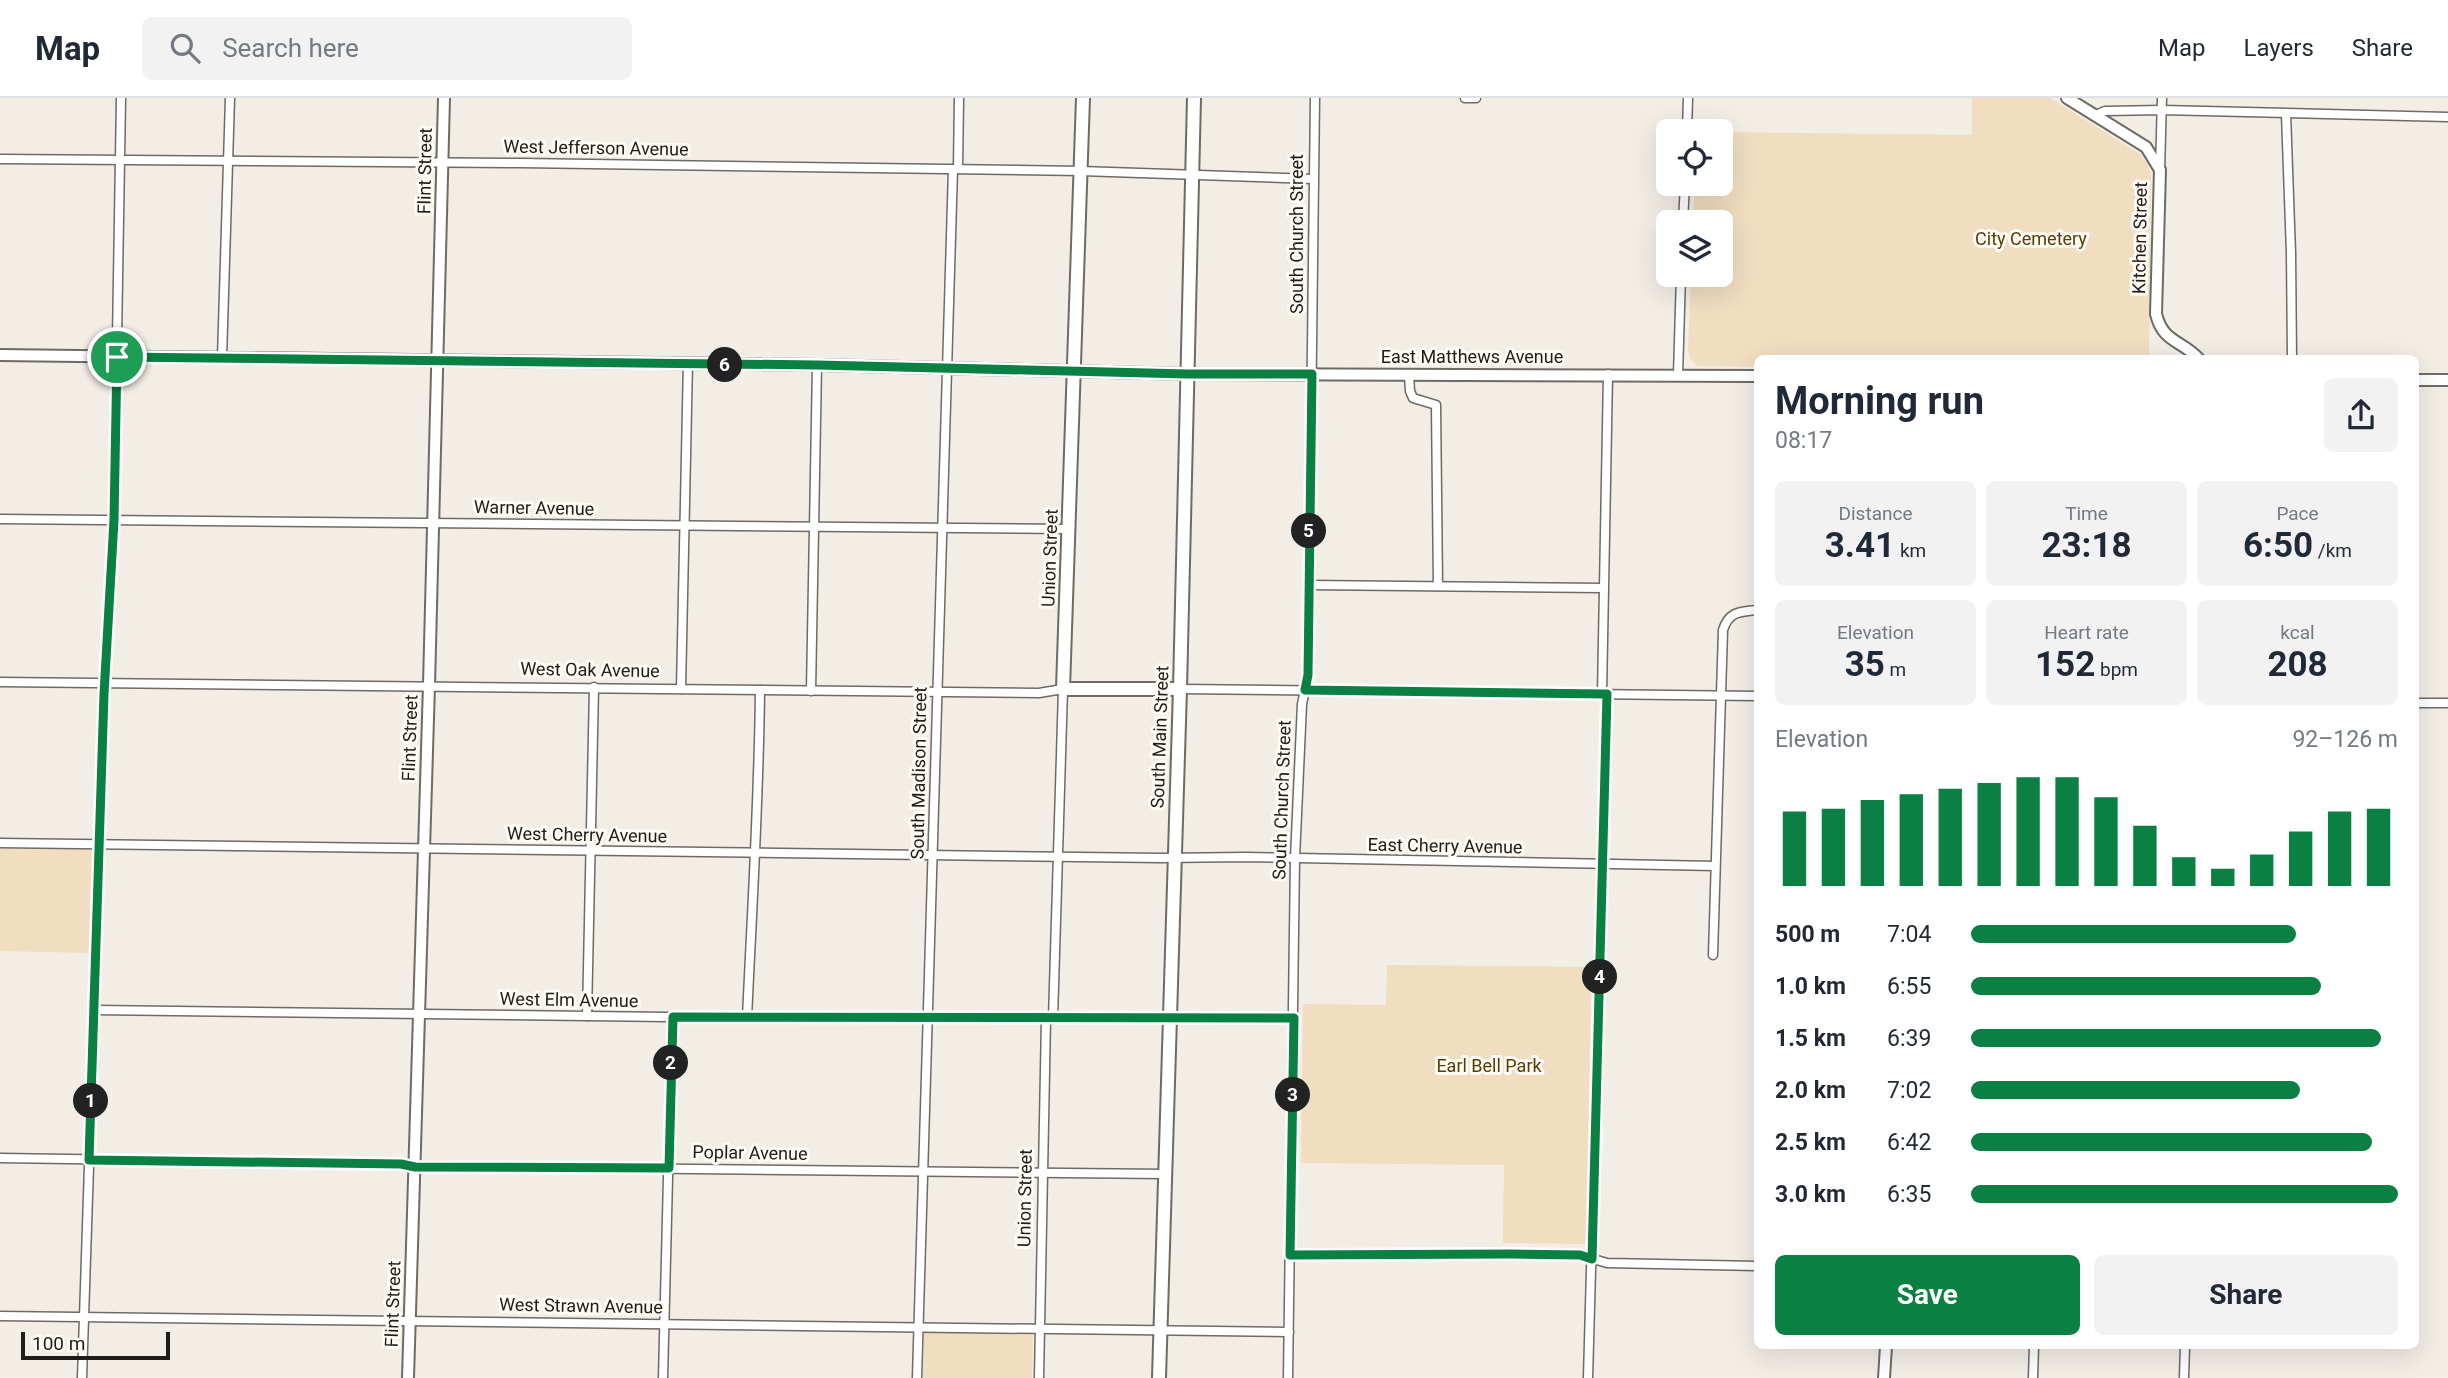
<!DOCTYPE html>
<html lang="en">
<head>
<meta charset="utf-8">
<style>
	body { margin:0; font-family:Roboto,sans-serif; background:#f2f2f3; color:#1f2937; height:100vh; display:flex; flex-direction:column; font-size:26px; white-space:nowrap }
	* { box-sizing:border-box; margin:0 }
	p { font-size:23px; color:#747a83 }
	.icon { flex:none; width:38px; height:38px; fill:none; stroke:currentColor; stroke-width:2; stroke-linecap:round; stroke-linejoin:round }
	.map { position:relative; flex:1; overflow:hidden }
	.panel { position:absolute; left:1754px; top:257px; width:665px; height:994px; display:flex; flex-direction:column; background:#fff; border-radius:10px; box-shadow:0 7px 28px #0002 }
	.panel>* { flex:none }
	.controls { position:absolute; left:1656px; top:21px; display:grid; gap:14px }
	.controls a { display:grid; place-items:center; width:77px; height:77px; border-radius:10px; background:#fff; box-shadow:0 7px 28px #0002; font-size:35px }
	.scale { position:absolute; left:21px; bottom:18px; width:149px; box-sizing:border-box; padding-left:7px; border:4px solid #1f1d1a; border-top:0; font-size:19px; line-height:24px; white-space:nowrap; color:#1f1d1a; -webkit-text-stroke:5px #fefaf4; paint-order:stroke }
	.pin { position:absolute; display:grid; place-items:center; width:60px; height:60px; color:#fff; margin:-30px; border:4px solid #fff; border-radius:50%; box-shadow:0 2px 7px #0007 }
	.km { position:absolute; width:35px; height:35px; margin:-18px; border-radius:50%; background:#222; color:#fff; font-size:19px; line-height:35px; text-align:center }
	.round { display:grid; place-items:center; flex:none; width:74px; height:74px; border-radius:10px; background:#f2f2f3 }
	.summary { display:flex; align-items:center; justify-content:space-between; height:119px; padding:0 21px }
	h1 { font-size:38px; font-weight:700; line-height:52px }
	.stats { display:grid; grid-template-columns:repeat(3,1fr); gap:10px; height:119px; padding:7px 21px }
	.stats div { display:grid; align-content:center; border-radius:10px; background:#f2f2f3; text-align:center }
	.stats b { font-size:35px; font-weight:700 }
	.stats small { font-size:19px; font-weight:400 }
	.stats p { font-size:19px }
	.chart { height:196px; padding:14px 21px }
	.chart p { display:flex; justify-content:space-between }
	.chart svg { width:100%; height:126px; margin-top:7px; stroke:#0b8043; stroke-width:6 }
	.primary-button { display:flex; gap:14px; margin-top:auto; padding:14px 21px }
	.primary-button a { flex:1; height:80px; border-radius:10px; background:#0b8043; color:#fff; font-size:28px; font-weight:700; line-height:80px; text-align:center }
	.primary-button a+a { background:#f2f2f3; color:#1f2937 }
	ul { padding:0 21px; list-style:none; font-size:23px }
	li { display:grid; grid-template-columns:112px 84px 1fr; align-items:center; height:52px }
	li i { height:18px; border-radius:9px; background:#0b8043 }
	header { display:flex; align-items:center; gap:42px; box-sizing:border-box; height:98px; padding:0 35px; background:#fff; border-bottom:2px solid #e0e1e3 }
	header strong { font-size:33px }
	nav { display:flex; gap:38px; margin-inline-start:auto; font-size:24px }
	.search { width:490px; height:63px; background:#f2f2f3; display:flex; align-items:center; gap:18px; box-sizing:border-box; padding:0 24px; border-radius:10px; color:#747a83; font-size:26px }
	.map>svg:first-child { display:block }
	.green { fill:#f1ddc0 }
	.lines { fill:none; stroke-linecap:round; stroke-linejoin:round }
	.minor-casing { stroke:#6f6a64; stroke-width:11 }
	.tertiary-casing { stroke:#6f6a64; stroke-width:14 }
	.secondary-casing { stroke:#6f6a64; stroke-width:16 }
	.minor { stroke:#fff; stroke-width:8 }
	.tertiary { stroke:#fff; stroke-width:10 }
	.secondary { stroke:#fff; stroke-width:12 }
	.route-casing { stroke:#fff; stroke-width:14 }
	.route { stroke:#0b8043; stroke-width:9 }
	.labels { text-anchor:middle; stroke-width:6; stroke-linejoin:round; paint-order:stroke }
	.street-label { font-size:18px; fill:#1f1d1a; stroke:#fefaf4 }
	.park-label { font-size:18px; fill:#5a3c03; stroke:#fefaf4 }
</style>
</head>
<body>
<header>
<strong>Map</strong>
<div class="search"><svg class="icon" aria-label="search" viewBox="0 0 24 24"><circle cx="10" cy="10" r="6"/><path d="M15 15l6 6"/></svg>Search here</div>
<nav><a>Map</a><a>Layers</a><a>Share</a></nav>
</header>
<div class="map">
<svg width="2448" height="1280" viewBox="0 0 2448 1280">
	<rect width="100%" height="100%" fill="#f2ede5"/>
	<g class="green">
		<path d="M1972,0H2050L2140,56L2147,65L2151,77L2149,261H1757V269L1698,268C1691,263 1689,259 1688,250L1691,177H1720V124H1693L1695,86H1720V34L1972,37Z"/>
		<path d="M0,749L89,750L93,753L91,855L0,853Z"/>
		<path d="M1387,867L1591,869L1588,1146L1503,1145L1504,1067L1301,1065L1303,906L1386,907Z"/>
		<path d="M924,1233L1033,1234L1032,1280H923Z"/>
	</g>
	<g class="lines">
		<defs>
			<g id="minor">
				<path d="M1465,0H1476"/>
				<path d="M2286,16L2291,155L2292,261"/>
				<path d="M2096,17L2105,13L2162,12L2448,19"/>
				<path d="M1687,33L1688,0"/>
				<path d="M0,61L521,65L1081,73L1313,81"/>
				<path d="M958,71L959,0"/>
				<path d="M2160,72L2162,0"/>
				<path d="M1683,124L1685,86"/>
				<path d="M222,260L230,0"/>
				<path d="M1409,277L1410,293L1413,300L1436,307L1438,488"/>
				<path d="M1678,277L1681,177"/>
				<path d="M0,421L1068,431"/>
				<path d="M1308,487L1603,490"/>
				<path d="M0,584L1039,595L1063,591L1053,921"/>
				<path d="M681,591C683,482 685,374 688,266"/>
				<path d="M1180,591L1757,598"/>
				<path d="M811,593L817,267"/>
				<path d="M1602,596L1608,276"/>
				<path d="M2415,605H2448"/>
				<path d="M0,745L1161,760L1246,759L1715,768"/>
				<path d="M1713,857L1723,532C1729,513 1740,514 1757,512"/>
				<path d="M94,912L747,920H1294"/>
				<path d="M587,918L594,589"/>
				<path d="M747,920C752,811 759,702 760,592"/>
				<path d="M0,1060L401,1066L415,1068L1165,1076"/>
				<path d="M1290,1157H1580L1607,1165L1757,1168"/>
				<path d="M0,1218L1289,1234"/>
				<path d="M82,1280L105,584L114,422L121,0"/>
				<path d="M663,1280L672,919"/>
				<path d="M917,1280L953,71"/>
				<path d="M1039,1280L1046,921"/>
				<path d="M1288,1280L1295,760L1302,606L1308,577L1315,0"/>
				<path d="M1588,1280L1607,596"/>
				<path d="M2033,1280L2034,1248"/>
				<path d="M2184,1280L2185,1248"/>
			</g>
			<g id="tertiary">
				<path d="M2067,0L2146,49L2160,72L2156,216C2163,245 2182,242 2199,261"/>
				<path d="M0,257L817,267L1188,276L1757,278"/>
				<path d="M2415,282H2448"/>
				<path d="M408,1280L429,587L444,0"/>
				<path d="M1884,1280L1886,1248"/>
			</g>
			<g id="secondary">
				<path d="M1083,0L1063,591H1180"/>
				<path d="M1159,1280L1180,591L1194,0"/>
			</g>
		</defs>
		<use href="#minor" class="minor-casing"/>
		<use href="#tertiary" class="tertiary-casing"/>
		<use href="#secondary" class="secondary-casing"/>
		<use href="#minor" class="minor"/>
		<use href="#tertiary" class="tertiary"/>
		<use href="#secondary" class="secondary"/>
	</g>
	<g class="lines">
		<defs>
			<path id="route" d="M117,259L817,267L1188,276H1312L1308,577L1305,592L1607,596L1592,1161L1580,1157L1510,1156L1290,1157L1294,920L673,919L669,1070L415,1069L401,1066L89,1062L104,596L114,422Z"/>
		</defs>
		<use href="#route" class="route-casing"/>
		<use href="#route" class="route"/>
	</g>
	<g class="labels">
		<g class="street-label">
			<text transform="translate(596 50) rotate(1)" y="6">West Jefferson Avenue</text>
			<text transform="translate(425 73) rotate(-89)" y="6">Flint Street</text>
			<text transform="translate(1297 136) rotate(-90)" y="6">South Church Street</text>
			<text transform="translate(2140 140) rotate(-89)" y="6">Kitchen Street</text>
			<text x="1472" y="265">East Matthews Avenue</text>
			<text transform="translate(534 410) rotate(1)" y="6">Warner Avenue</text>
			<text transform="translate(1050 460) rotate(-88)" y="6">Union Street</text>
			<text transform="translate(590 572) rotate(1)" y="6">West Oak Avenue</text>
			<text transform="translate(1160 639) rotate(-88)" y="6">South Main Street</text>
			<text transform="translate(410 640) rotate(-88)" y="6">Flint Street</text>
			<text transform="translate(919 675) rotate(-89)" y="6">South Madison Street</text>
			<text transform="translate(1282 702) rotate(-88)" y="6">South Church Street</text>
			<text transform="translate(587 737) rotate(1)" y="6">West Cherry Avenue</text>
			<text transform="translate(1445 748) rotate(1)" y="6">East Cherry Avenue</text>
			<text transform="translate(569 902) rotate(1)" y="6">West Elm Avenue</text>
			<text transform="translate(750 1055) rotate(1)" y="6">Poplar Avenue</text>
			<text transform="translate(1025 1100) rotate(-89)" y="6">Union Street</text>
			<text transform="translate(393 1206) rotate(-88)" y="6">Flint Street</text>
			<text transform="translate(581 1208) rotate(1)" y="6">West Strawn Avenue</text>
		</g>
		<g class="park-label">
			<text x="2031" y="147">City Cemetery</text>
			<text x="1489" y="974">Earl Bell Park</text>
		</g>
	</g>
</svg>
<div class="controls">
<a><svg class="icon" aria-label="locate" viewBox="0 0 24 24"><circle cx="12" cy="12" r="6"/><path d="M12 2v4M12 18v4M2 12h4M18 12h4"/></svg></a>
<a><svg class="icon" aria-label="layers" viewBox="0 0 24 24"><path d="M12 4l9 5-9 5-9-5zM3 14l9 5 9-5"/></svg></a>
</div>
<div class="scale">100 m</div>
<div class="pin" style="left:117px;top:259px;background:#1e9e55"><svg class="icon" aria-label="arrive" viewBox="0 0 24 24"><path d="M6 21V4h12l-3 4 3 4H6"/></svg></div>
<b class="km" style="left:91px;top:1003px">1</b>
<b class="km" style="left:671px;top:965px">2</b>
<b class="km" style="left:1293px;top:997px">3</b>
<b class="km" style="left:1600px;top:879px">4</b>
<b class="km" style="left:1309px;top:433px">5</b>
<b class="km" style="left:725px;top:267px">6</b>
<section class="panel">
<div class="summary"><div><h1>Morning run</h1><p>08:17</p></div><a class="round"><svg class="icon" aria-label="share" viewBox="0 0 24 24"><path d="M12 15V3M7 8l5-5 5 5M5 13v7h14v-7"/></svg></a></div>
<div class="stats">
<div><p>Distance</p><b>3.41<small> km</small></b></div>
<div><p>Time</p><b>23:18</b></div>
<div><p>Pace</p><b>6:50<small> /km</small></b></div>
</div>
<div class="stats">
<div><p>Elevation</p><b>35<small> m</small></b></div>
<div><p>Heart rate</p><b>152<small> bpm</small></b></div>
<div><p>kcal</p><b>208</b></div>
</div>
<div class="chart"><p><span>Elevation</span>92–126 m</p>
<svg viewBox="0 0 160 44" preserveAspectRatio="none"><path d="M5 44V18M15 44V17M25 44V14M35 44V12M45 44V10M55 44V8M65 44V6M75 44V6M85 44V13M95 44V23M105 44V34M115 44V38M125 44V33M135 44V25M145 44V18M155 44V17"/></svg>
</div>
<ul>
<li><b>500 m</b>7:04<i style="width:76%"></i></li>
<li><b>1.0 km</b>6:55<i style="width:82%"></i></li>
<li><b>1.5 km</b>6:39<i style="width:96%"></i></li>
<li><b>2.0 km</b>7:02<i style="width:77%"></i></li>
<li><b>2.5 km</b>6:42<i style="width:94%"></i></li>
<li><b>3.0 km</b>6:35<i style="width:100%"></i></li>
</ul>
<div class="primary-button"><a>Save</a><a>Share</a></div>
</section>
</div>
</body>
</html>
